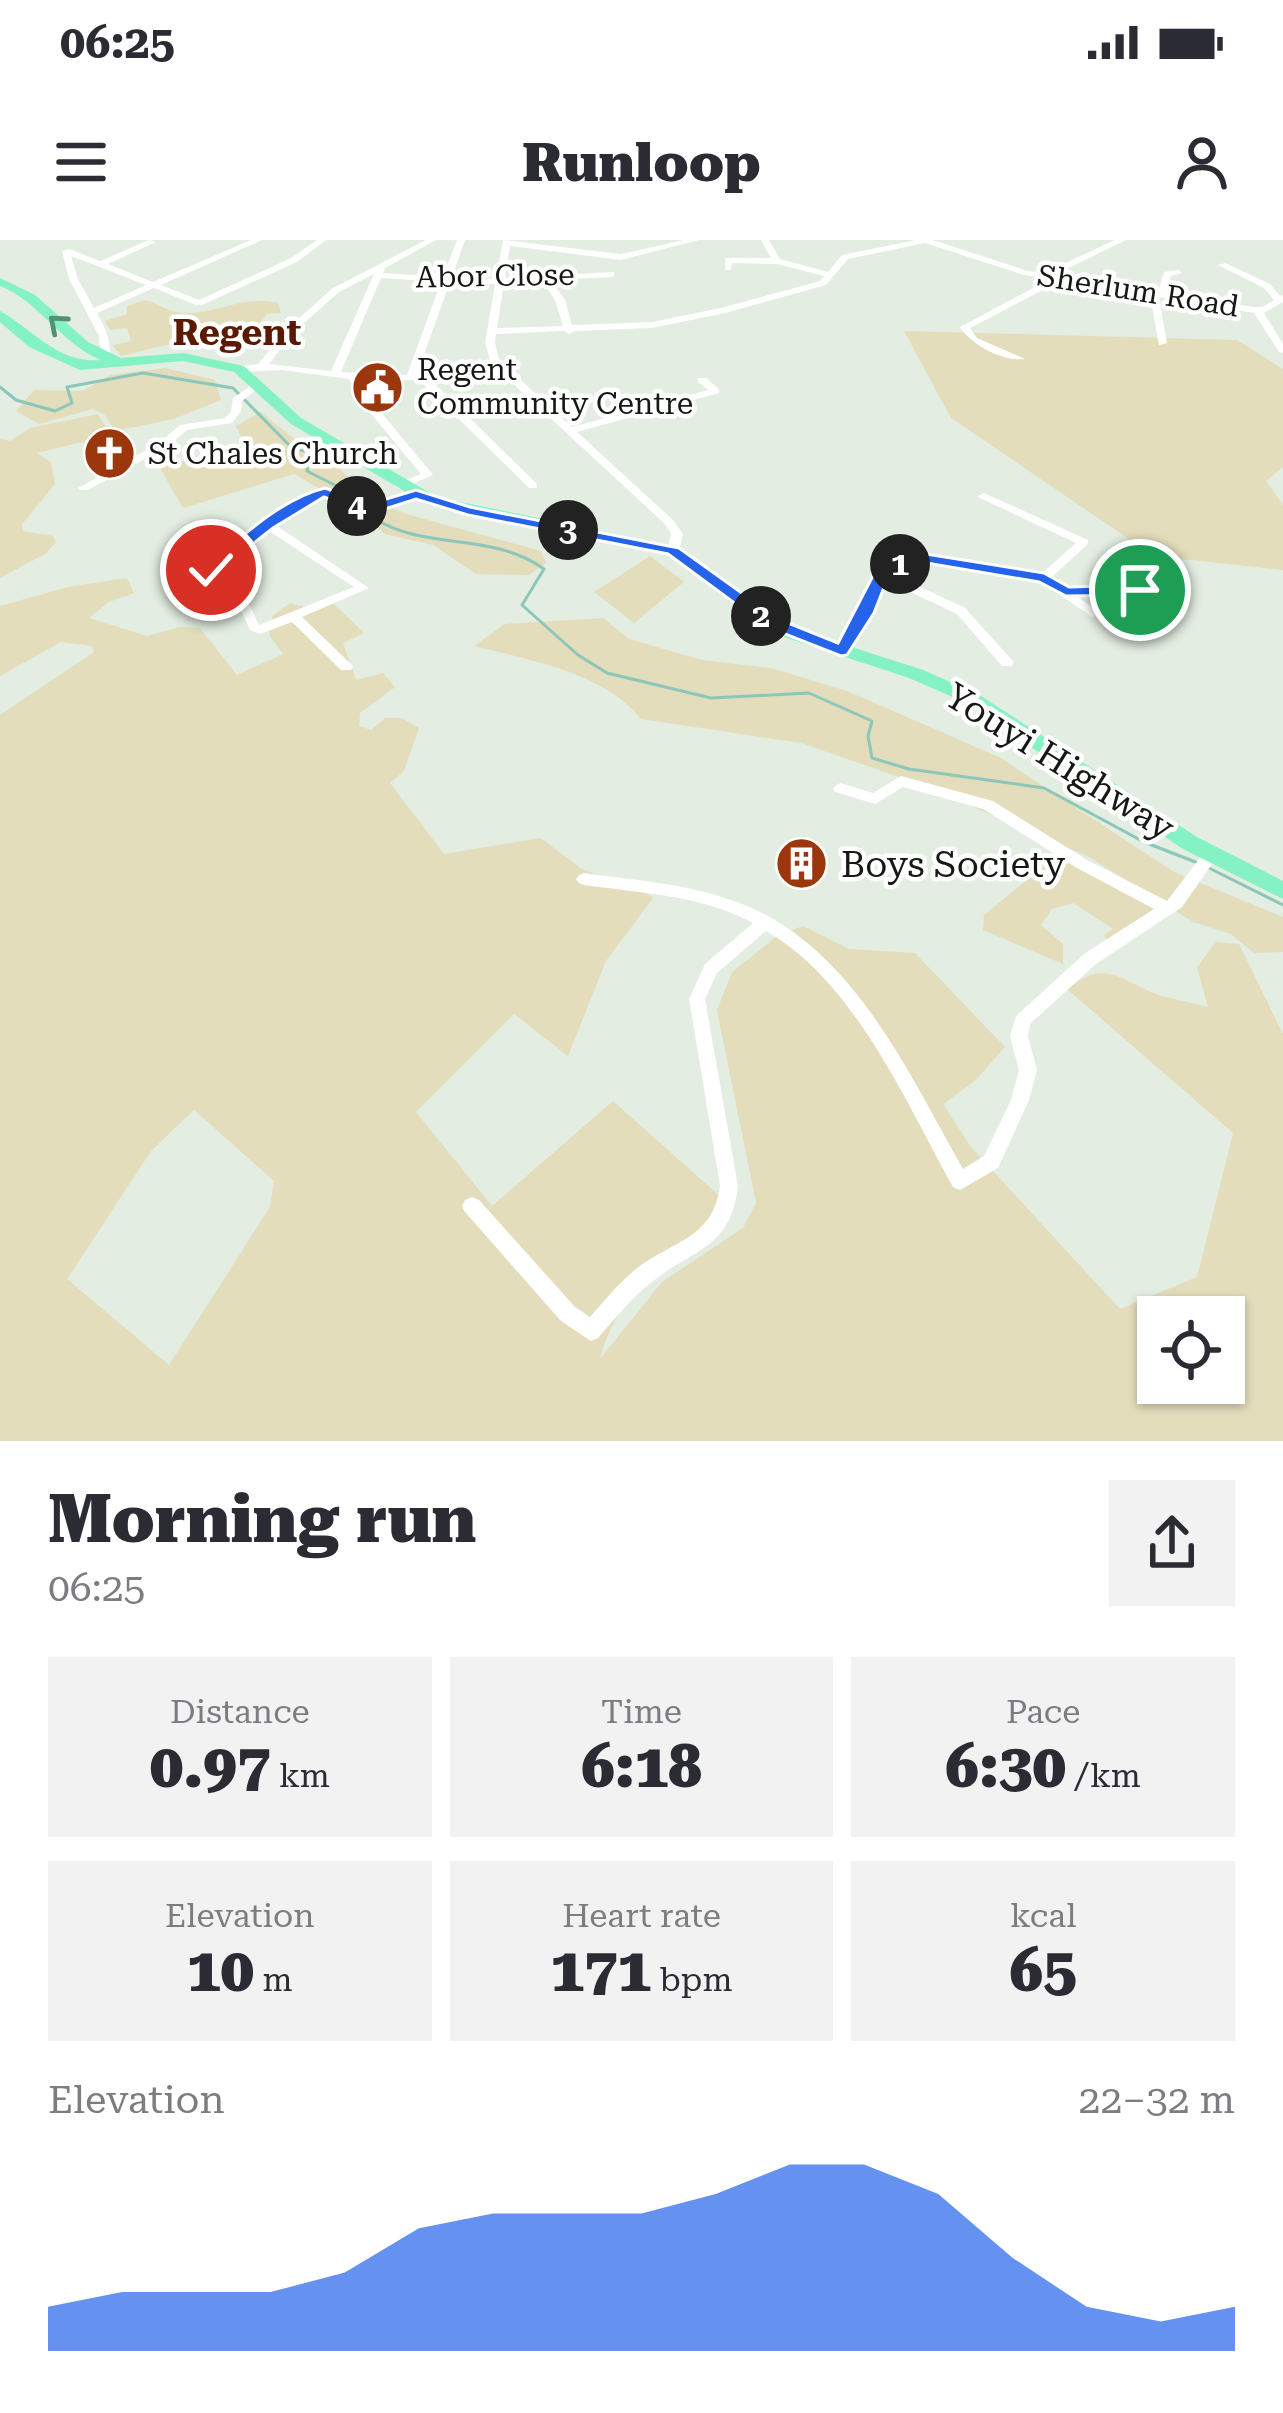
<!DOCTYPE html>
<html lang="en">
<head>
<meta charset="utf-8">
<style>
	body { margin:0; font-family:"Roboto Serif",serif; background:#f2f2f3; color:#2b2b33; height:100vh; display:flex; flex-direction:column; font-size:45px; white-space:nowrap }
	* { box-sizing:border-box; margin:0 }
	p { font-size:39px; color:#7c7c81 }
	.icon { flex:none; width:66px; height:66px; fill:none; stroke:currentColor; stroke-width:2; stroke-linecap:round; stroke-linejoin:round }
	.map { position:relative; height:1201px; overflow:hidden }
	.side { display:flex; flex-direction:column; background:#fff; flex:1 }
	.side>* { flex:none }
	.tools { position:absolute; left:1137px; top:1056px; display:grid; gap:24px }
	.tools a { display:grid; place-items:center; width:108px; height:108px; border-radius:0px; background:#fff; box-shadow:0 3px 9px #0004; font-size:60px }
	.pin { position:absolute; display:grid; place-items:center; width:102px; height:102px; color:#fff; margin:-51px; border:6px solid #fff; border-radius:50%; box-shadow:0 3px 12px #0007 }
	.km { position:absolute; width:60px; height:60px; margin:-30px; border-radius:50%; background:#222; color:#fff; font-size:33px; line-height:60px; text-align:center }
	.round { display:grid; place-items:center; flex:none; width:126px; height:126px; border-radius:0px; background:#f2f2f3 }
	.overview { display:flex; align-items:center; justify-content:space-between; height:204px; padding:0 48px }
	h1 { font-size:66px; font-weight:800; line-height:90px }
	.figures { display:grid; grid-template-columns:repeat(3,1fr); gap:18px; height:204px; padding:12px 48px }
	.figures div { display:grid; align-content:center; border-radius:0px; background:#f2f2f3; text-align:center }
	.figures b { font-size:60px; font-weight:800 }
	.figures small { font-size:33px; font-weight:400 }
	.figures p { font-size:33px }
	.chart { height:336px; padding:24px 48px }
	.chart p { display:flex; justify-content:space-between }
	.chart svg { width:100%; height:216px; margin-top:12px; fill:#2563eb; opacity:.7 }
	.status { display:flex; justify-content:space-between; align-items:center; height:84px; padding:0 60px; background:#fff; direction:ltr }
	.status svg { height:33px; fill:currentColor }
	header { display:flex; justify-content:space-between; align-items:center; height:156px; padding:0 48px; background:#fff; font-size:54px; font-weight:800 }
	.map>svg:first-child { display:block }
	.green { fill:#e3ddbc; fill-rule:evenodd }
	.lines { fill:none; stroke-linecap:round; stroke-linejoin:round }
	.stream { stroke:#8bc7ba; stroke-width:3 }
	.building { fill:#b7c294 }
	.minor { fill:#fff; fill-rule:evenodd }
	.major { fill:#85f2c4; fill-rule:evenodd }
	.oneway { stroke:#539075 }
	.route { fill:#2563eb; stroke:#fff; stroke-width:3 }
	.labels { text-anchor:middle; stroke-width:9; stroke-linejoin:round; paint-order:stroke }
	.far-street-label { font-size:30px; fill:#151914; stroke:#fff }
	.far-poi-label { font-size:30px; fill:#151914; stroke:#fff; text-anchor:start }
	.far-quarter-label { font-size:36px; font-weight:bold; fill:#5a1901; stroke:#fff }
	.street-label { font-size:36px; fill:#151914; stroke:#fff }
	.poi-label { font-size:36px; fill:#151914; stroke:#fff; text-anchor:start }
</style>
</head>
<body>
<div class="status"><b>06:25</b><svg viewBox="0 0 49 12"><path d="M0 12V9h3v3zM5 12V6h3v6zM10 12V3h3v9zM15 12V0h3v12zM26 1h20v11H26zM47 4h2v5h-2z"/></svg></div>
<header><svg class="icon" aria-label="menu" viewBox="0 0 24 24"><path d="M4 6h16M4 12h16M4 18h16"/></svg>Runloop<svg class="icon" aria-label="person" viewBox="0 0 24 24"><circle cx="12" cy="8" r="4"/><path d="M4 21q1-7 8-7t8 7"/></svg></header>
<div class="map">
<svg width="1283" height="1201" viewBox="0 0 1283 1201">
	<rect width="100%" height="100%" fill="#e3ede1"/>
	<g class="green">
		<path d="M145,60C158,63 168,72 181,73C217,75 237,55 278,63L281,73L267,74L248,99L166,105L121,116L113,105L131,101L127,88L110,90L105,81L127,74V66Z"/>
		<path d="M904,91L1237,100L1283,129V227L1266,241L1283,265V330L1154,316L951,178Z"/>
		<path d="M165,128L215,140L221,160L174,179L115,191L105,175L93,169L39,184L16,171L34,150L82,151L111,135Z"/>
		<path d="M261,172L298,202L330,220L372,259L406,274L541,311L546,323L529,335L476,334L433,305L384,294L368,276L294,234L183,268L158,225L233,212L244,202L236,186Z"/>
		<path d="M98,174L111,195L37,213L51,222L55,244L22,284L23,291L53,296L56,302L45,314L0,338V199L10,201L30,188Z"/>
		<path d="M650,316L684,342L634,383L594,352Z"/>
		<path d="M127,338L134,353L109,362L89,378L147,396L180,387L200,388L237,435L283,414L269,395L273,375L290,363L307,368L330,360L364,393L343,403L356,440L383,433L395,447L360,473L359,486L371,490L385,478H402L419,488L404,531L390,543L444,614L541,598L580,628L654,657L606,721L568,816L514,774L416,872L492,966L613,861L723,959V972C674,1014 616,1053 600,1119L662,1042L743,988L756,963L717,770L732,732L777,696L803,686L849,709L915,713L1005,807L975,841L943,864L971,907L1120,1069L1197,1037L1233,893L1067,749C1108,716 1121,743 1162,756C1177,760 1193,763 1208,767L1197,727L1216,702L1239,704L1283,794V1201H0V475L94,412L92,406L61,402L0,436V366L68,347ZM194,870L274,941L270,967L169,1125L67,1039L151,911ZM1158,1077H1224V1143H1158Z"/>
		<path d="M603,378L629,399L702,420L771,428L847,451L999,517L1174,632L1283,677V712L1254,713L1231,694L1193,682L1089,617L925,546L801,503L641,479C605,433 529,420 474,406L505,384Z"/>
		<path d="M1059,614L1160,668L1108,701L1104,695L1113,689L1073,663L1052,669L1041,685L1063,704V724L983,690L984,675Z"/>
	</g>
	<g class="lines">
		<g class="stream">
			<path d="M0,147L16,160L55,171L72,163L67,147L143,133L233,148L292,208L310,212L307,231L372,264V277C425,312 492,291 544,329L522,365L578,415L607,433L711,458L809,453L872,481L868,496L872,518L909,529L1044,548L1144,602L1198,623"/>
			<path d="M1207,627L1283,665"/>
		</g>
	</g>
	<path class="building" d="M802,606L821,621L804,640L782,629Z"/>
	<g class="lines">
		<g class="minor">
			<path d="M149,0L156,2L108,24L153,42L251,0H262L161,45L199,60L291,18L317,0H326L297,22L202,65H196L154,48L97,73C107,90 112,105 110,125L102,127L99,96L69,39L62,11L69,9L100,21ZM71,16L146,45L94,68L78,39Z"/>
			<path d="M426,0H436L385,28L383,33L443,37L457,0H465L452,37L496,39L503,0L621,14L684,0H699L621,20L510,6L505,38L614,32V36L611,37L551,40L565,60L572,85L652,82L721,68L820,41L824,36L777,24L732,23L731,30H725V18H771L761,0H769L780,19L828,32L842,15L916,0H933L1028,31L1044,33L1115,0H1126L1054,35L1158,52L1164,32L1178,30L1182,33L1171,36L1167,53L1253,67H1262L1274,60L1264,48L1218,25L1225,23L1270,44L1280,56L1283,55V62L1264,73L1283,104V113L1279,112L1254,73L1159,57L1167,103L1159,105L1150,56L1060,41L970,88L977,98L1025,119C1004,122 972,106 960,87L1050,39L1024,35L925,3L848,19L826,45L725,73L652,88L574,91L569,94L564,91L496,94L495,103L499,120L572,187L708,150L698,142V138H706L719,149V153L577,192L673,280L683,294L679,311L673,315L667,311L671,294L665,284L496,128L430,139L537,244V248H529L419,140H359L366,154L433,235L400,249L394,246L396,244L421,234L357,157L349,139L282,130L239,132L234,129L239,126L258,124L288,88L333,48ZM374,34L331,131L269,124L294,92L339,52ZM381,38L441,42L407,135L341,132ZM542,41L555,60L563,86L497,88L504,43ZM450,42L495,44L485,103L491,123L417,134Z"/>
			<path d="M258,141L263,144L242,161L241,171L232,183L187,190L167,207L88,250H80L78,248L159,203L180,185L225,178L231,171L233,158Z"/>
			<path d="M329,250L370,265L416,252L422,255L369,272L328,256L319,257L277,286L369,348L302,377L351,424L353,427L351,430H341L292,382L260,394L250,390L235,358L205,330L211,320L262,286L263,283L268,282L312,252ZM269,291L354,347L259,385L244,353L217,329L220,325Z"/>
			<path d="M984,253L1088,300V304L1051,338L1065,348H1151L1185,376L1183,379H1175L1144,355H1075L1096,370V376L1092,377L1040,341L929,321L889,332L965,368L1012,420L1014,423L1012,426H1002L957,374L885,340L871,373L846,414H836L835,411L859,373L880,326L929,313L1041,334L1076,303L980,258L978,256Z"/>
			<path d="M901,536L993,561L1087,620L1167,661L1206,610H1216L1219,614L1182,667L1096,724L1030,784L1028,796L1037,830L1029,860L998,928L960,950L953,947C905,861 855,742 766,691L717,733L705,759L738,946C731,1009 694,1008 652,1042C631,1058 615,1079 598,1098L591,1101L561,1081L465,972L462,966L465,960L472,957L479,960L575,1067L590,1077C604,1061 619,1043 636,1029C672,1001 713,999 720,946L689,759L705,724L753,683C702,655 640,653 584,645L579,643L576,639L579,635L584,633C632,640 682,643 728,659C849,698 905,827 963,929L984,916L1011,860L1019,830L1010,796L1016,776L1084,714L1154,669L1077,628L983,569L903,547L875,564L835,552L833,548L840,543L873,553Z"/>
		</g>
		<path class="major" d="M0,38L35,55L88,102L121,118L183,113L244,126L301,178L437,257L679,307L761,368L799,390L923,430L978,454L1197,597L1283,641V659L1183,609L964,462L909,438L787,398L749,376L668,315L426,264L291,184L234,132L183,121L80,130L29,107L0,82V71C34,90 58,124 101,120C61,104 40,62 0,46Z"/>
	</g>
	<defs><path id="oneway-chevron" d="M-2-3.5L2.5 0L-2 3.5" fill="none" stroke-width="1.6" stroke-linecap="round" stroke-linejoin="round" transform="scale(3)"/></defs>
	<use class="oneway" href="#oneway-chevron" transform="translate(57 83) rotate(-139)"/>
	<path class="route" d="M325,248L370,264L416,250L470,267L679,308L778,379L838,403L878,326L920,313L1044,333L1069,347L1140,345L1148,350L1140,355L1066,356L1039,342L921,322L890,332L874,373L847,415L841,416L767,387L668,314L468,275L416,259L369,274L324,257L273,288L216,333H205V327C241,298 280,259 325,248Z"/>
	<defs>
		<symbol id="civic-disc" viewBox="-11 -11 22 22"><circle r="9.5" fill="#9c360d" stroke="#fff"/><path d="M-.6-6.5H3V-4.5H.6V-3L4-1V1h2V6H-6V1h2V-1L-.6-3ZM-1.2 2.5V6h2.4V2.5Z" fill="#fff"/></symbol>
		<symbol id="church-disc" viewBox="-11 -11 22 22"><circle r="9.5" fill="#9c360d" stroke="#fff"/><path d="M-1.2-6h2.4v3.5h3.3v2.4h-3.3V6h-2.4V-.1h-3.3v-2.4h3.3Z" fill="#fff"/></symbol>
		<symbol id="building-disc" viewBox="-11 -11 22 22"><circle r="9.5" fill="#9c360d" stroke="#fff"/><path d="M-4-6H4V6H1V3H-1V6H-4ZM-2.5-4.3h1.7v1.8h-1.7ZM.8-4.3h1.7v1.8H.8ZM-2.5-1h1.7V.8h-1.7ZM.8-1h1.7V.8H.8Z" fill="#fff"/></symbol>
	</defs>
	<g fill-rule="evenodd">
		<use href="#civic-disc" x="348" y="118" width="59" height="59"/>
		<use href="#church-disc" x="80" y="184" width="59" height="59"/>
		<use href="#building-disc" x="772" y="594" width="59" height="59"/>
	</g>
	<g class="labels">
		<g class="far-street-label">
			<text transform="translate(495 36) rotate(-1)" y="10">Abor Close</text>
			<text transform="translate(1138 51) rotate(9)" y="10">Sherlum Road</text>
		</g>
		<g class="far-poi-label">
			<text x="417" y="140">Regent<tspan x="417" dy="34">Community Centre</tspan></text>
			<text x="148" y="224">St Chales Church</text>
		</g>
		<g class="far-quarter-label">
			<text x="237" y="105">Regent</text>
		</g>
		<g class="street-label">
			<text transform="translate(1060 521) rotate(32)" y="13">Youyi Highway</text>
		</g>
		<g class="poi-label">
			<text x="841" y="637">Boys Society</text>
		</g>
	</g>
</svg>
<div class="tools">
<a><svg class="icon" aria-label="locate" viewBox="0 0 24 24"><circle cx="12" cy="12" r="6"/><path d="M12 2v4M12 18v4M2 12h4M18 12h4"/></svg></a>
</div>
<div class="pin" style="left:1140px;top:350px;background:#1e9e55"><svg class="icon" aria-label="arrive" viewBox="0 0 24 24"><path d="M6 21V4h12l-3 4 3 4H6"/></svg></div>
<div class="pin" style="left:211px;top:330px;background:#d93025"><svg class="icon" aria-label="check" viewBox="0 0 24 24"><path d="M5 12l5 5 9-10"/></svg></div>
<b class="km" style="left:900px;top:324px">1</b>
<b class="km" style="left:761px;top:376px">2</b>
<b class="km" style="left:568px;top:290px">3</b>
<b class="km" style="left:357px;top:266px">4</b>
</div>
<section class="side">
<div class="overview"><div><h1>Morning run</h1><p>06:25</p></div><a class="round"><svg class="icon" aria-label="share" viewBox="0 0 24 24"><path d="M12 15V3M7 8l5-5 5 5M5 13v7h14v-7"/></svg></a></div>
<div class="figures">
<div><p>Distance</p><b>0.97<small> km</small></b></div>
<div><p>Time</p><b>6:18</b></div>
<div><p>Pace</p><b>6:30<small> /km</small></b></div>
</div>
<div class="figures">
<div><p>Elevation</p><b>10<small> m</small></b></div>
<div><p>Heart rate</p><b>171<small> bpm</small></b></div>
<div><p>kcal</p><b>65</b></div>
</div>
<div class="chart"><p><span>Elevation</span>22–32 m</p>
<svg viewBox="0 0 160 44" preserveAspectRatio="none"><path d="M0 44V35L10 32L20 32L30 32L40 28L50 19L60 16L70 16L80 16L90 12L100 6L110 6L120 12L130 25L140 35L150 38L160 35V44z"/></svg>
</div>
</section>
</body>
</html>
